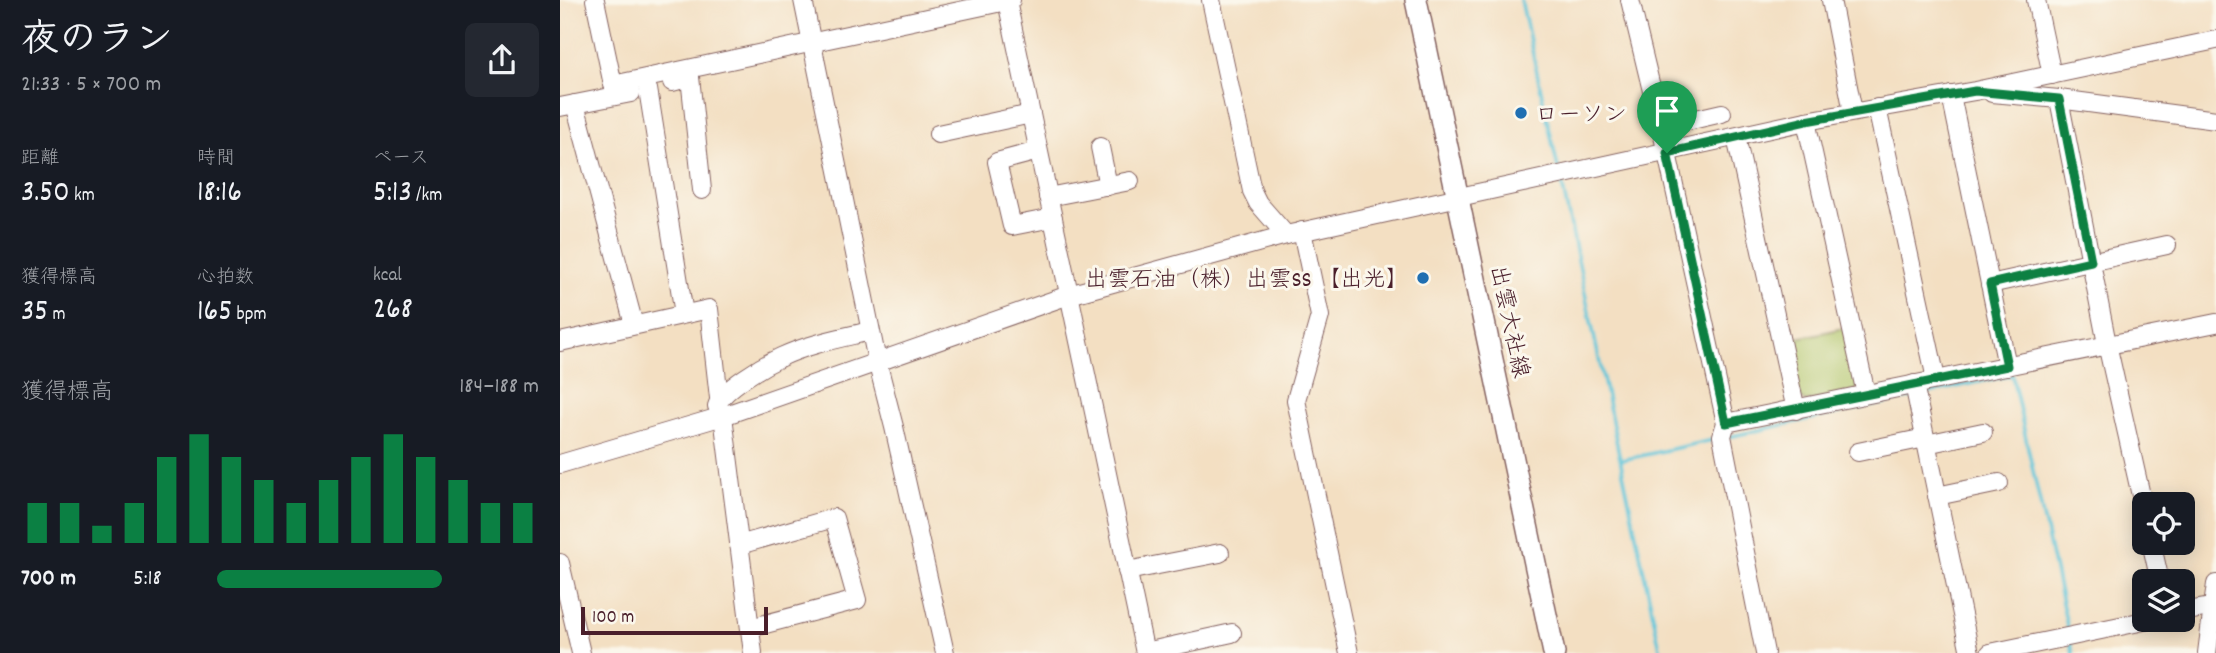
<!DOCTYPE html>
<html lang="ja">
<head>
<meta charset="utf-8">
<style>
	body { margin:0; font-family:Dekko,"Klee One",sans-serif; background:#242831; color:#f1f3f6; height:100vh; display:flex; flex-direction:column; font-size:26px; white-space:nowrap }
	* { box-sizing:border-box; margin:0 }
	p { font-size:23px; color:#9ea1a6 }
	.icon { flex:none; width:38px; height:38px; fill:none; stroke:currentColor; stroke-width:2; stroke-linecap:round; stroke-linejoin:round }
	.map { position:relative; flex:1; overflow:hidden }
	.drawer { display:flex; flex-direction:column; background:#171b24; width:560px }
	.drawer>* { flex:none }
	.tools { position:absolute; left:1572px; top:492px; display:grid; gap:14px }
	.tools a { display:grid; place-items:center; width:63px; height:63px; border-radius:10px; background:#171b24; box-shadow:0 4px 18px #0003; font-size:35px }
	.scale { position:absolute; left:21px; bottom:18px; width:187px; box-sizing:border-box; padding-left:7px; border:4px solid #4a1f2b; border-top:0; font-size:19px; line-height:24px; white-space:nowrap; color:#4a1f2b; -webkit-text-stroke:5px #fbf7ec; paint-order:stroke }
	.pin { position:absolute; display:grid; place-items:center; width:60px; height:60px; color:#fff; margin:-72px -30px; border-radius:50% 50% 50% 0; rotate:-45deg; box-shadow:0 0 7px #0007 }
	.pin .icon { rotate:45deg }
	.round { display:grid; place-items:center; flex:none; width:74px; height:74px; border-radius:10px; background:#242831 }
	.overview { display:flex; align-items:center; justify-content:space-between; height:119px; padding:0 21px }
	h1 { font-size:38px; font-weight:600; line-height:52px }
	.metrics { display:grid; grid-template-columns:repeat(3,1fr); gap:10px; height:119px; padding:7px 21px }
	.metrics div { display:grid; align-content:center }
	.metrics b { font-size:30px; font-weight:600 }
	.metrics small { font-size:19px; font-weight:400 }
	.metrics p { font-size:19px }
	.chart { height:196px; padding:14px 21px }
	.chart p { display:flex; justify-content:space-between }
	.chart svg { width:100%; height:126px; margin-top:7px; stroke:#0b8043; stroke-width:6 }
	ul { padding:0 21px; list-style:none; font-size:23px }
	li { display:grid; grid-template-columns:112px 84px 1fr; align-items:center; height:52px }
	li i { height:18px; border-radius:9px; background:#0b8043 }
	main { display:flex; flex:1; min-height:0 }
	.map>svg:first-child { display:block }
	.green { fill:#b0c569; stroke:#7d724a; stroke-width:2 }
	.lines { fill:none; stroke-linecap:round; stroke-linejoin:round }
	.stream { stroke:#5cc4d9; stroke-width:3.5 }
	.minor-casing { stroke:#856260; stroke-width:20 }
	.major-casing { stroke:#856260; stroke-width:24 }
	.minor { stroke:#fff; stroke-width:18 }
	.major { stroke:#fff; stroke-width:21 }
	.route-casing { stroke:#fff; stroke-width:14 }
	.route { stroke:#0b8043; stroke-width:9 }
	.poi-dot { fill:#1f6fb2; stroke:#fbf7ec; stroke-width:2.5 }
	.labels { text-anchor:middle; stroke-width:6; stroke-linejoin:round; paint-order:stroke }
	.poi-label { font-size:23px; fill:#4a1f2b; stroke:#fbf7ec; text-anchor:start }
	.street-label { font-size:23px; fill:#4a1f2b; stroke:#fbf7ec }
</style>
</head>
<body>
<main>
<section class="drawer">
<div class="overview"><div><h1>夜のラン</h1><p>21:33 · 5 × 700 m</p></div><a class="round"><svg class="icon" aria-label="share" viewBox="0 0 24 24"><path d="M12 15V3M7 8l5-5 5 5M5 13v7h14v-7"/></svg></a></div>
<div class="metrics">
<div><p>距離</p><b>3.50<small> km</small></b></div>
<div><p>時間</p><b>18:16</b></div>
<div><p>ペース</p><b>5:13<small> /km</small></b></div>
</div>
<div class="metrics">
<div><p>獲得標高</p><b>35<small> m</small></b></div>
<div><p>心拍数</p><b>165<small> bpm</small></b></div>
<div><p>kcal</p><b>268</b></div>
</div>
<div class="chart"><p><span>獲得標高</span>184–188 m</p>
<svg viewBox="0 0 160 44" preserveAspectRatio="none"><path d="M5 44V30M15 44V30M25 44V38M35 44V30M45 44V14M55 44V6M65 44V14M75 44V22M85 44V30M95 44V22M105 44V14M115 44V6M125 44V14M135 44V22M145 44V30M155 44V30"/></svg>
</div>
<ul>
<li><b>700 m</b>5:18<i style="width:70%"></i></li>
</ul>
</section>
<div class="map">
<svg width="1656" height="653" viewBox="0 0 1656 653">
	<rect width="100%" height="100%" fill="#fbf7ec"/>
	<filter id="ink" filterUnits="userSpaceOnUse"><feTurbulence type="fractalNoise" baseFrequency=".0143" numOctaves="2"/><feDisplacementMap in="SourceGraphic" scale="14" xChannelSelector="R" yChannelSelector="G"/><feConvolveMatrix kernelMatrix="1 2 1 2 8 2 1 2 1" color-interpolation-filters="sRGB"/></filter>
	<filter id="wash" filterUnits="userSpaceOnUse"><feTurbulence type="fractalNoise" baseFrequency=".00686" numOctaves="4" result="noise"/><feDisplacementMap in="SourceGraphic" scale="28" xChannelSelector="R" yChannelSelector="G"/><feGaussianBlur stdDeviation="1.57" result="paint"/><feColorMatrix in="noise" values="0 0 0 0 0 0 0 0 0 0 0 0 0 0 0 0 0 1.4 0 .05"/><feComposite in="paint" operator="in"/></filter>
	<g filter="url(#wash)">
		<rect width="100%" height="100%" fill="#f3dfc2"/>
		<path class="green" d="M1285,328L1298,390L1246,402L1239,397L1228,340Z"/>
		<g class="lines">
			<g class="stream">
				<path d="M961,0L998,168"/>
				<path d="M1001,179L1101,653"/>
				<path d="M1363,394L1452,375L1508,630"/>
				<path d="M1168,437L1352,397"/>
				<path d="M1062,460L1157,439"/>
				<path d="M1510,641L1513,653"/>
			</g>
		</g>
	</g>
	<g filter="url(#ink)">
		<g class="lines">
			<defs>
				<g id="minor">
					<path d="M35,0L53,85L451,0"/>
					<path d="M243,0L317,361L334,427L385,653"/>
					<path d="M651,0L692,191L698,203L726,235"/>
					<path d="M1070,0L1107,153L1166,423L1162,436L1205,653"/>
					<path d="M1271,0L1293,112"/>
					<path d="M1476,0L1492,75"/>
					<path d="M447,1L585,653"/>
					<path d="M112,82L130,77L142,190"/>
					<path d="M88,89L124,314"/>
					<path d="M1432,93L1499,99L1656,120"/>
					<path d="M1391,95L1447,366"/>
					<path d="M1499,99L1547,344L1584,509"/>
					<path d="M15,104L74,325"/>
					<path d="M0,107L71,93"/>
					<path d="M1317,108L1376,379"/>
					<path d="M1246,121L1306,394"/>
					<path d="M1101,127L1162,113"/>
					<path d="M378,134L471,114"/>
					<path d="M1176,137L1236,410"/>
					<path d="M540,147L548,186"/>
					<path d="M478,151L437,162L452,226L493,218"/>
					<path d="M488,197L570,181"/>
					<path d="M742,231L760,316L736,400L789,653"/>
					<path d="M1430,284L1607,245"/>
					<path d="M0,342L149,309L159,398"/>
					<path d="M1354,384L1410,653"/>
					<path d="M1166,423L1656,323"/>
					<path d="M1366,444L1423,432"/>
					<path d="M1298,452L1365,438"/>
					<path d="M0,464L163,416L509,295L726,235L1246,121L1415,91L1656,40"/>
					<path d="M1377,496L1439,483"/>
					<path d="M1591,542L1600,581"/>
					<path d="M179,545L274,518L297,600L190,628"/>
					<path d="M0,563L21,653"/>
					<path d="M567,571L660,553"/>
					<path d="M1622,612L1656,606"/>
					<path d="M585,652L672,633"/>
					<path d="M193,653L163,416L157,406C162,389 204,365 221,357C248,344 281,338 310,331"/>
					<path d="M1430,653L1589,620"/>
					<path d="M1647,653L1656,584"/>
				</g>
				<path id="major" d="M856,0L994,653"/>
			</defs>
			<use href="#minor" class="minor-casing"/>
			<use href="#major" class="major-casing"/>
			<use href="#minor" class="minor"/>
			<use href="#major" class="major"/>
		</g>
	</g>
	<g class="lines" filter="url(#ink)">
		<defs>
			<path id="route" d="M1415,91L1499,99L1531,261L1430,284L1447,366L1166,423L1107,153L1246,121Z"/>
		</defs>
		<use href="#route" class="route-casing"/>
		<use href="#route" class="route"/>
	</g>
	<g class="poi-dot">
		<circle cx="961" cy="113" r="7"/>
		<circle cx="863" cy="278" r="7"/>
	</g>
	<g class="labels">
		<g class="poi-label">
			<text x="975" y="121">ローソン</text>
			<text x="849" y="286" text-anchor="end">出雲石油（株）出雲SS 【出光】</text>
		</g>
		<g class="street-label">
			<text transform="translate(951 321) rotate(78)" y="8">出雲大社線</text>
		</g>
	</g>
</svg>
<div class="tools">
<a><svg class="icon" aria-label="locate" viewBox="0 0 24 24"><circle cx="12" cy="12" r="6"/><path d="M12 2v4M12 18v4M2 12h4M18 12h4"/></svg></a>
<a><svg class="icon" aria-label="layers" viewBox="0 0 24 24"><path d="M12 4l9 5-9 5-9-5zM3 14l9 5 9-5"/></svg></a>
</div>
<div class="scale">100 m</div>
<div class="pin" style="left:1107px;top:153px;background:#1e9e55"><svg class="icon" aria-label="arrive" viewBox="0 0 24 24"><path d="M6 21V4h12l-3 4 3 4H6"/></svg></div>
</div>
</main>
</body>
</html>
